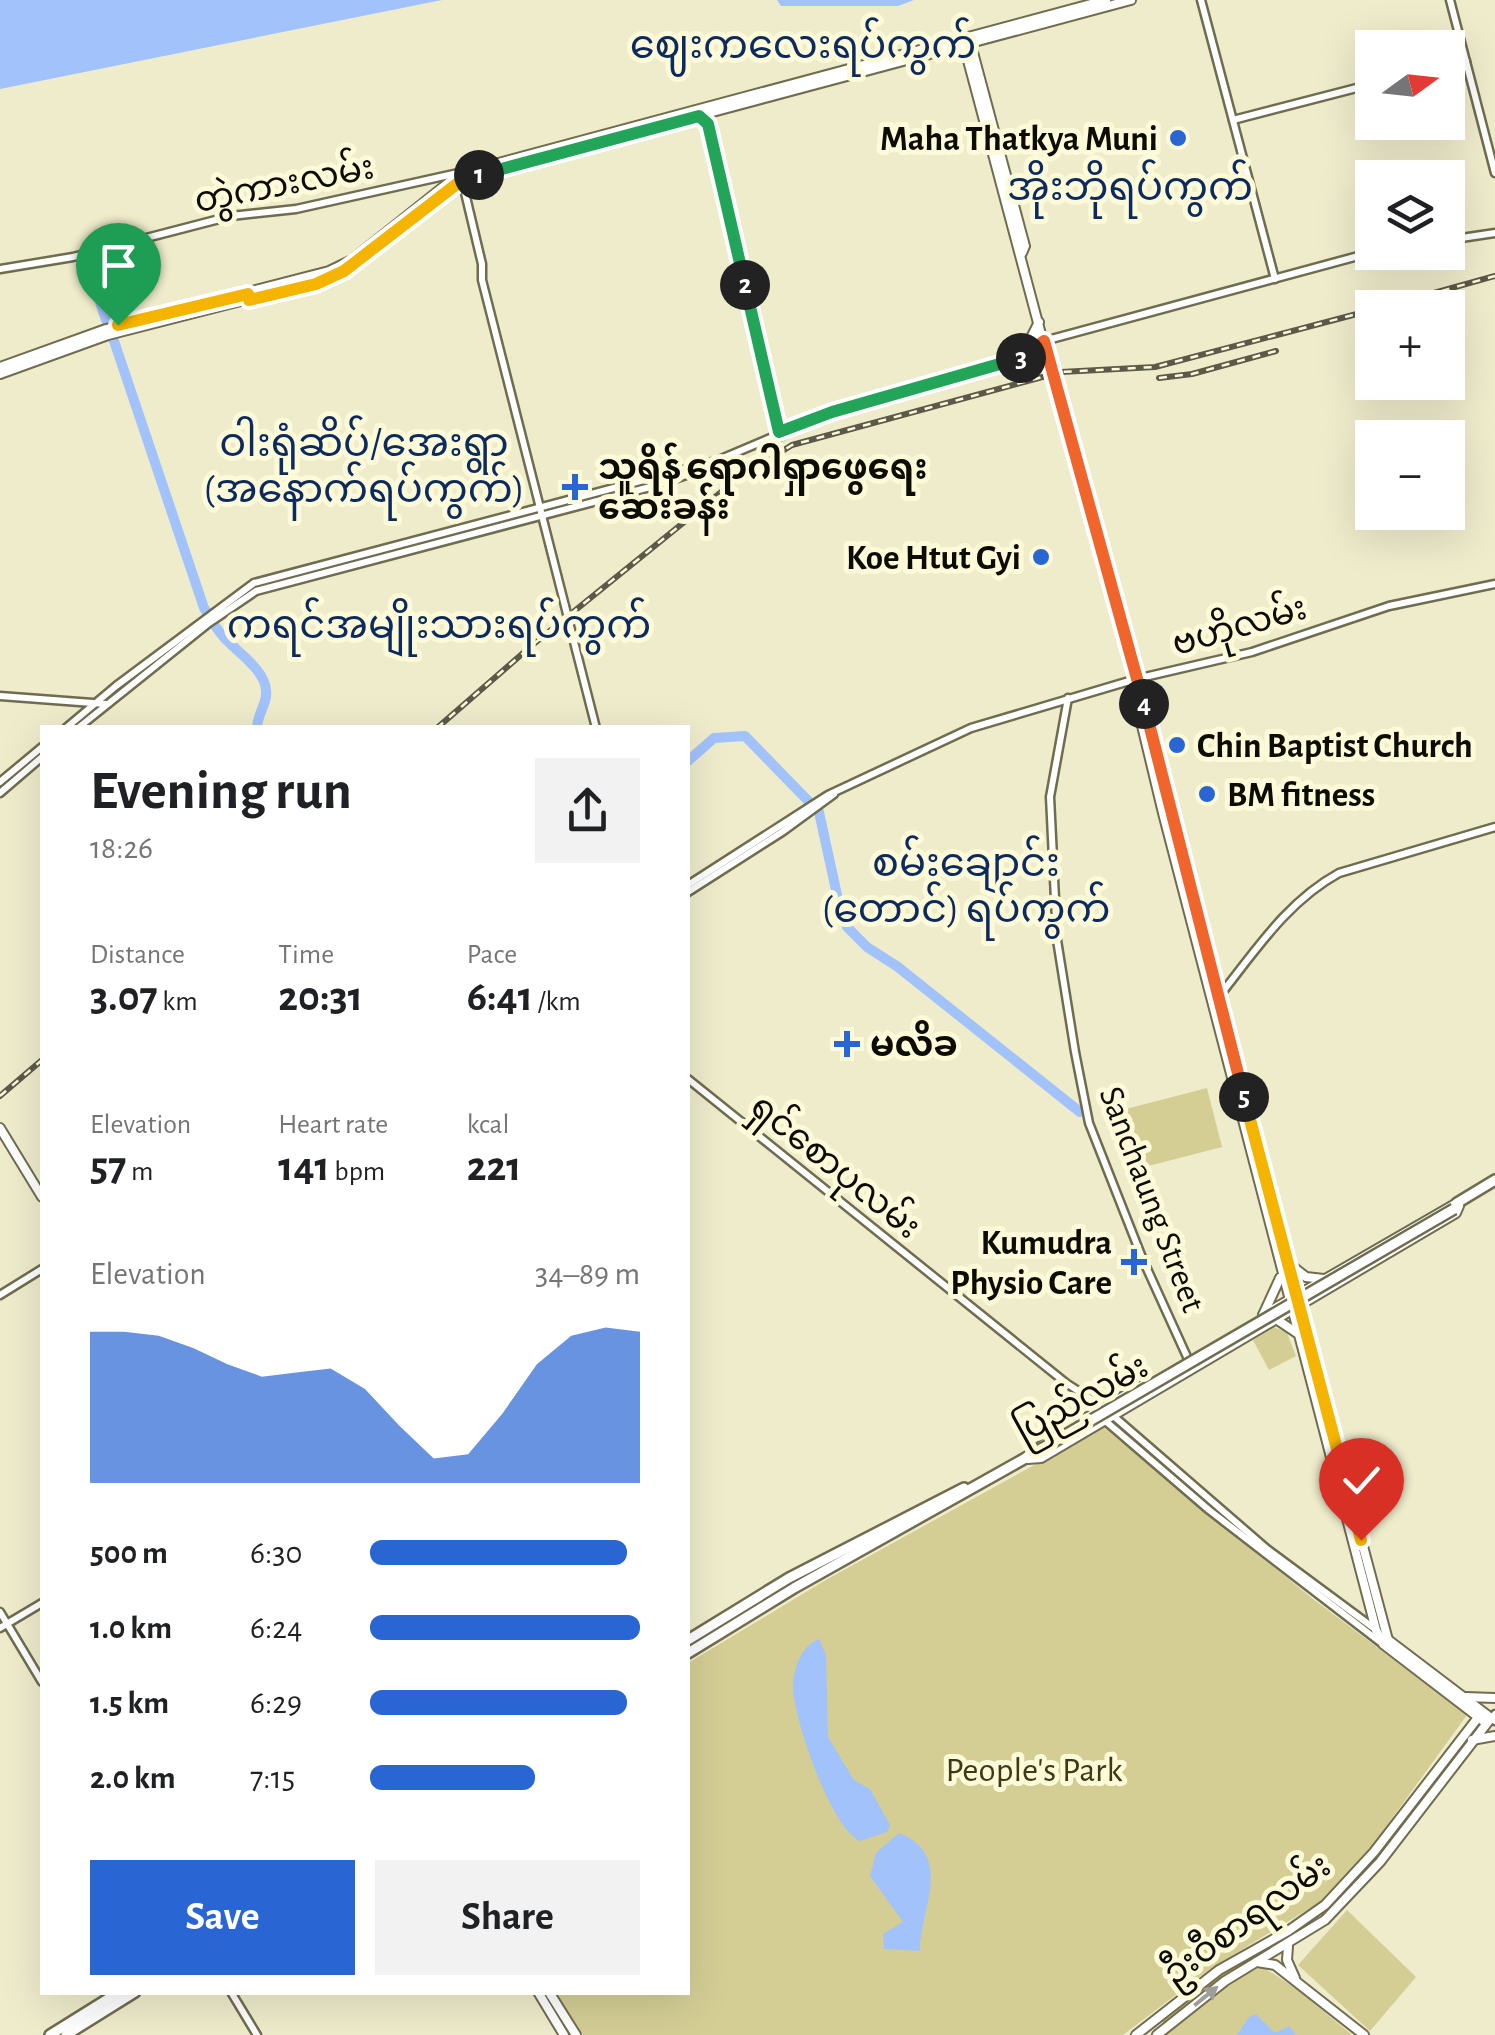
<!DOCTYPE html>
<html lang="en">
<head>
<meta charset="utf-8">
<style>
	body { margin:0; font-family:"Alegreya Sans","Noto Sans Myanmar",sans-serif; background:#f2f2f2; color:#202124; height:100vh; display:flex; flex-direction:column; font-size:38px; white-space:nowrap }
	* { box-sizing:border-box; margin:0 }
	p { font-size:32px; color:#757577 }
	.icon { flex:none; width:55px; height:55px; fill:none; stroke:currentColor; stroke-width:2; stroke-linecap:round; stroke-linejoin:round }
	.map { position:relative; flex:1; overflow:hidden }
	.side { position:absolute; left:40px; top:725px; width:650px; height:1270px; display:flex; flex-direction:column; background:#fff; border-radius:0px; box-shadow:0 10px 40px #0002 }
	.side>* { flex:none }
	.needle { width:65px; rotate:75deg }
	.tools { position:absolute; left:1355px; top:30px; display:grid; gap:20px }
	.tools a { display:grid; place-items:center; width:110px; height:110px; border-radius:0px; background:#fff; box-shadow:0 10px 40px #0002; font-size:50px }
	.pin { position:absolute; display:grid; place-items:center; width:85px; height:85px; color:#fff; margin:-102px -42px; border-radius:50% 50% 50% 0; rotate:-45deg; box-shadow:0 0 10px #0007 }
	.pin .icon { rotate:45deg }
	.km { position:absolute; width:50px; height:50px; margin:-25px; border-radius:50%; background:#222; color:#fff; font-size:28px; line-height:50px; text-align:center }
	.round { display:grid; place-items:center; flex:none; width:105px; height:105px; border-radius:0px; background:#f2f2f2 }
	.overview { display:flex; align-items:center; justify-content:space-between; height:170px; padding:0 50px }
	h1 { font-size:55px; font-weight:700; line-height:75px }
	.figures { display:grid; grid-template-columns:repeat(3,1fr); gap:15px; height:170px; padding:10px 50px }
	.figures div { display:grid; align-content:center }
	.figures b { font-size:42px; font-weight:700 }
	.figures small { font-size:28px; font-weight:400 }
	.figures p { font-size:28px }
	.chart { height:280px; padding:20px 50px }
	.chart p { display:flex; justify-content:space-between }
	.chart svg { width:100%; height:180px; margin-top:10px; fill:#2966d4; opacity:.7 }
	.cta { display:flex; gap:20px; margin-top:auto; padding:20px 50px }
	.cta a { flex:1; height:115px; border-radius:0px; background:#2966d4; color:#fff; font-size:40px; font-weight:700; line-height:115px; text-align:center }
	.cta a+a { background:#f2f2f2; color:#202124 }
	ul { padding:0 50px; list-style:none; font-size:32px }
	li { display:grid; grid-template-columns:160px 120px 1fr; align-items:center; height:75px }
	li i { height:25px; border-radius:12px; background:#2966d4 }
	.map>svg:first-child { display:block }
	.green { fill:#d4ce95 }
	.forest { fill:#c3b961 }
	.water { fill:#a1c2fb }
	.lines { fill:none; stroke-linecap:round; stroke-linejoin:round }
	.river { stroke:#a1c2fb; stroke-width:10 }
	.tertiary-casing { stroke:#6f6c4f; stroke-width:11 }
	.secondary-casing { stroke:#6f6c4f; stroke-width:11 }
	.primary-casing { stroke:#6f6c4f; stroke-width:12 }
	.trunk-casing { stroke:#6f6c4f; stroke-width:14 }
	.tertiary { stroke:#fff; stroke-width:6 }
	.secondary { stroke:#fff; stroke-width:6 }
	.primary { stroke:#fff; stroke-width:8 }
	.trunk { stroke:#fff; stroke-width:9 }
	.rail-casing { stroke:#5b5948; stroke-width:6 }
	.rail { stroke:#fdfad9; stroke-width:2.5; stroke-dasharray:8; stroke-linecap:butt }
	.tertiary-bridge-casing { stroke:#6f6c4f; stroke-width:11; stroke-linecap:butt }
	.trunk-bridge-casing { stroke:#6f6c4f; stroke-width:14; stroke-linecap:butt }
	.tertiary-bridge { stroke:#fff; stroke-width:6 }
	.trunk-bridge { stroke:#fff; stroke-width:9 }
	.oneway { fill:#9e9e9a }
	.split-1-casing { stroke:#fff; stroke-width:20 }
	.split-2-casing { stroke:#fff; stroke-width:20 }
	.split-3-casing { stroke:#fff; stroke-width:20 }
	.split-4-casing { stroke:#fff; stroke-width:20 }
	.split-5-casing { stroke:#fff; stroke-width:20 }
	.split-6-casing { stroke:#fff; stroke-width:20 }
	.split-1 { stroke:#f5b400; stroke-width:12 }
	.split-2 { stroke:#22a559; stroke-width:12 }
	.split-3 { stroke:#22a559; stroke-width:12 }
	.split-4 { stroke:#f0652b; stroke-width:12 }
	.split-5 { stroke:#f0652b; stroke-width:12 }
	.split-6 { stroke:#f5b400; stroke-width:12 }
	.poi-dot { fill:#2966d4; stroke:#fdfad9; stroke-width:4 }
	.labels { text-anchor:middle; stroke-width:10; stroke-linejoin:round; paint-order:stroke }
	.poi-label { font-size:35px; font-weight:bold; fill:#0d0c03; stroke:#fdfad9; text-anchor:start }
	.street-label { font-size:35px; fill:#0d0c03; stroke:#fdfad9 }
	.park-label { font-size:35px; fill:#3d3913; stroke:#fdfad9 }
	.quarter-label { font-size:40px; fill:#0c2a5e; stroke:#fdfad9 }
</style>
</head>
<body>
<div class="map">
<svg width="1495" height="2035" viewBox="0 0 1495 2035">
	<rect width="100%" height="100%" fill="#efeccc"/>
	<g class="green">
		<path d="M1207,1088L1222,1147L1137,1169L1122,1110Z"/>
		<path d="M1274,1327L1287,1333L1296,1356L1269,1370L1253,1340Z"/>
		<path d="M1103,1427L1313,1599L1467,1715L1361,1861L1322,1901L1210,1969L1123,2035H583L556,1993L688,1992V1663L824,1581Z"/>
		<path d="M1347,1910L1416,1977L1370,2031L1298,1965Z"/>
		<path d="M1263,1967L1298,1990L1352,2035H1163C1194,2009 1224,1980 1263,1967Z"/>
	</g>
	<path class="forest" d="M1260,1950L1254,1958L1167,2023H1163V2018L1214,1977Z"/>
	<g class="water">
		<path d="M0,0H442L0,89Z"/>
		<path d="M777,0H914L898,6H781Z"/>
		<path d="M819,1639L826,1655L828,1737L854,1780L870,1789L890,1825L887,1832L860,1841C831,1829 792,1715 793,1685C794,1667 802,1645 819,1639Z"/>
		<path d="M899,1833C955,1855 920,1910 920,1951L884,1949L883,1934L903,1922L870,1876L876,1853Z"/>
		<path d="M1256,2014L1275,2033L1289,2026L1296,2035H1237L1249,2017Z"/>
	</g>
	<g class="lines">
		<g class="river">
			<path d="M87,263L106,320"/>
			<path d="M112,335L204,608C210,617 215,627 222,635C235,651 264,668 266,690C268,703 257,714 257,728"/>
			<path d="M688,761L714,738L745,736L819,812L839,904L847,927L867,947L898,967L1080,1112"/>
		</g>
		<defs>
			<g id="tertiary">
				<path d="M1201,0L1275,279"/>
				<path d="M1448,66L1466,61"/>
				<path d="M705,113L780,436"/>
				<path d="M1233,120L1372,84"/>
				<path d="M462,180L482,264V280L565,606"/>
				<path d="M572,634L596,728"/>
				<path d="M0,696L106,704"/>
				<path d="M1068,698L1050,797L1057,940L1075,1052L1089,1123L1143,1260L1188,1359"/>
				<path d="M1217,999C1254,953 1286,902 1339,873L1495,827"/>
				<path d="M0,1612L42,1682"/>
				<path d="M0,1628L42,1603"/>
				<path d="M231,1992L257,2035"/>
			</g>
			<g id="secondary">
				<path d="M1450,0L1495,173"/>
				<path d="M1448,240L1495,233"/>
				<path d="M0,269L73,257L231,216L296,209L458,173"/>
				<path d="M771,441L796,429"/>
				<path d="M66,728L116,686L254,583L716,461L832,412L1020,359L1044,341L1373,252"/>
				<path d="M78,728L209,623L256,591L654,486L733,459"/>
				<path d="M0,782L42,747"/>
				<path d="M0,793L42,757"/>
				<path d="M688,885L828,795L971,728L1136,679L1252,652L1389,606L1495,584"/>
				<path d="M688,892L782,832L834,794"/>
				<path d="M688,1079L1066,1383L1103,1407L1267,1549L1375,1629"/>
				<path d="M0,1295L42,1269"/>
				<path d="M1102,1418L1209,1510L1380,1642"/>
				<path d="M1495,1714L1491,1718L1495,1721"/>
			</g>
			<g id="primary">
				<path d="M962,38L1066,428L1141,690L1234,1062L1388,1640"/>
				<path d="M970,41L1022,235L1025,246L1022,253"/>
				<path d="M1020,359L1039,322"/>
				<path d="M0,367L106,329L329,271L352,260L461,173L1106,0"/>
				<path d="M0,374L108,335L331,278L371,253L462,180L473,176L1131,0"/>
				<path d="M1136,681L1137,705L1163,813L1376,1630L1383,1644L1486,1723"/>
				<path d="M0,1128L42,1197"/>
				<path d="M1288,1263L1306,1277L1324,1279"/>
				<path d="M1263,1315L1457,1203"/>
				<path d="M1263,1315L1280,1278"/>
				<path d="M1276,1319L1297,1333"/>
				<path d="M1081,1421L1143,1385"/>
				<path d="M1027,1456L1052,1438"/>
				<path d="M1028,1459L1041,1458L1456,1213L1459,1206"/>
				<path d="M1465,1697L1495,1698"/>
				<path d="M1472,1740L1495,1736"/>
				<path d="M1288,1946L1287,1960L1295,1978"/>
				<path d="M1257,1962L1275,1965L1364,2035"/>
				<path d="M538,1992L564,2035"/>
				<path d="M549,1992L576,2035"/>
				<path d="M1136,2035L1219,1970L1288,1931L1325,1905L1374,1852L1480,1715"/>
				<path d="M1157,2035L1225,1981L1325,1920L1380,1862L1491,1718L1387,1639"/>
			</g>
			<g id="trunk">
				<path d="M1454,1209L1457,1203L1495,1180"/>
				<path d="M688,1640L789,1578L964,1488"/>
				<path d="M688,1653L794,1588L1038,1451"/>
				<path d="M50,2035L119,1992"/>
				<path d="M66,2035L135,1992"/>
			</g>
		</defs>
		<use href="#tertiary" class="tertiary-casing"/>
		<use href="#secondary" class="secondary-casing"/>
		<use href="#primary" class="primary-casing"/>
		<use href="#trunk" class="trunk-casing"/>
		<use href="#tertiary" class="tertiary"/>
		<use href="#secondary" class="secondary"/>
		<use href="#primary" class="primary"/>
		<use href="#trunk" class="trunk"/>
		<defs>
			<g id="rail">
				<path d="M1380,308L1495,276"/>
				<path d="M1159,378L1192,374L1276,351"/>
				<path d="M437,728L530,647L736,480L792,445L1061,372L1155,367L1372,310"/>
				<path d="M0,1096L42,1060"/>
			</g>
		</defs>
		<use href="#rail" class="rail-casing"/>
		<use href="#rail" class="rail"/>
		<defs>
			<path id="tertiary-bridge" d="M565,606L572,634"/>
			<path id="trunk-bridge" d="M1038,1451L1454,1209"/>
		</defs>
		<use href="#tertiary-bridge" class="tertiary-bridge-casing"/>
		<use href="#trunk-bridge" class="trunk-bridge-casing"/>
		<use href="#tertiary-bridge" class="tertiary-bridge"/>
		<use href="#trunk-bridge" class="trunk-bridge"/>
	</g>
	<defs><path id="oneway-solid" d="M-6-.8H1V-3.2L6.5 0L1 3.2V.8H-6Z" transform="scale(2.5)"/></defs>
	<use class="oneway" href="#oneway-solid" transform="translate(1206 1996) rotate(-39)"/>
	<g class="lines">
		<defs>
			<path id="split-1" d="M118,325L248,294L249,300L316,284L344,271L462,180L479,175"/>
			<path id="split-2" d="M479,175L699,116L708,124L745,285"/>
			<path id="split-3" d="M745,285L779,432L832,412L1021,358"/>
			<path id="split-4" d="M1021,358L1044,341L1144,704"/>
			<path id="split-5" d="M1144,704L1244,1097"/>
			<path id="split-6" d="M1244,1097L1361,1540"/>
		</defs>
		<use href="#split-1" class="split-1-casing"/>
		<use href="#split-2" class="split-2-casing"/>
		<use href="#split-3" class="split-3-casing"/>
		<use href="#split-4" class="split-4-casing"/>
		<use href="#split-5" class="split-5-casing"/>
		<use href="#split-6" class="split-6-casing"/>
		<use href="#split-1" class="split-1"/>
		<use href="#split-2" class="split-2"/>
		<use href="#split-3" class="split-3"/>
		<use href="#split-4" class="split-4"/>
		<use href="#split-5" class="split-5"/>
		<use href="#split-6" class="split-6"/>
	</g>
	<g class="poi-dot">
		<circle cx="1178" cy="138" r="10"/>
		<path d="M570 472h10v10h10v10h-10v10h-10v-10h-10v-10h10z"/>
		<circle cx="1041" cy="557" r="10"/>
		<circle cx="1177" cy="745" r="10"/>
		<circle cx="1207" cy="794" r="10"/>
		<path d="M842 1029h10v10h10v10h-10v10h-10v-10h-10v-10h10z"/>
		<path d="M1129 1247h10v10h10v10h-10v10h-10v-10h-10v-10h10z"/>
	</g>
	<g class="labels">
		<g class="poi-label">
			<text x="1158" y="150" text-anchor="end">Maha Thatkya Muni</text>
			<text x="598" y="479">သူရိန် ရောဂါရှာဖွေရေး<tspan x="598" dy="40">ဆေးခန်း</tspan></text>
			<text x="1021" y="569" text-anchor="end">Koe Htut Gyi</text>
			<text x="1197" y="757">Chin Baptist Church</text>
			<text x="1227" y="806">BM fitness</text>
			<text x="870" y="1056">မလိခ</text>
			<text x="1112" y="1254" text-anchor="end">Kumudra<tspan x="1112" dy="40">Physio Care</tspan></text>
		</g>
		<g class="street-label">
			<text transform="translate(284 183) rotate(-11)" y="12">တွဲကားလမ်း</text>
			<text transform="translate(1239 625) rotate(-16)" y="12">ဗဟိုလမ်း</text>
			<text transform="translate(836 1166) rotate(39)" y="12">ရှင်စောပုလမ်း</text>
			<text transform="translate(1153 1199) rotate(69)" y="12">Sanchaung Street</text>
			<text transform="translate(1081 1398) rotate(-29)" y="12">ပြည်လမ်း</text>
			<text transform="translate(1246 1919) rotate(-36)" y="12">ဦးဝီစာရလမ်း</text>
		</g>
		<g class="park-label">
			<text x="1034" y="1781">People's Park</text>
		</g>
		<g class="quarter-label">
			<text x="803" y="58">ဈေးကလေးရပ်ကွက်</text>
			<text x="1130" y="200">အိုးဘိုရပ်ကွက်</text>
			<text x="364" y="456">ဝါးရုံဆိပ်/အေးရွာ<tspan x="364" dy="46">(အနောက်ရပ်ကွက်)</tspan></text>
			<text x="439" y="638">ကရင်အမျိုးသားရပ်ကွက်</text>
			<text x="966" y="876">စမ်းချောင်း<tspan x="966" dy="46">(တောင်) ရပ်ကွက်</tspan></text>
		</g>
	</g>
</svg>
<div class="tools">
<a><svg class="needle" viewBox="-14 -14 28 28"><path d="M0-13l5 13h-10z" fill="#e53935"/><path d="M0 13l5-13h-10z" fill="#757577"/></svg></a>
<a><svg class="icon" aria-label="layers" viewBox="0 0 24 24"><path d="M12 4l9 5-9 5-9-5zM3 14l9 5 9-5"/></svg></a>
<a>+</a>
<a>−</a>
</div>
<div class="pin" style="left:118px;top:325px;background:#1e9e55"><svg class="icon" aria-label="arrive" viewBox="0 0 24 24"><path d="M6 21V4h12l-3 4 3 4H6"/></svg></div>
<div class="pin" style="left:1361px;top:1540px;background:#d93025"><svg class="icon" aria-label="check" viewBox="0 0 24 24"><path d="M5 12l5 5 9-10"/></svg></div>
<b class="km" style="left:479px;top:175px">1</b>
<b class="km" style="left:745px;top:285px">2</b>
<b class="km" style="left:1021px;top:358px">3</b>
<b class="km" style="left:1144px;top:704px">4</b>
<b class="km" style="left:1244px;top:1097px">5</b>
<section class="side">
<div class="overview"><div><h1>Evening run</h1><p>18:26</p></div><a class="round"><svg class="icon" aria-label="share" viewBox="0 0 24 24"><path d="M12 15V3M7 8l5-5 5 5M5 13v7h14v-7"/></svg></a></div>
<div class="figures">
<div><p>Distance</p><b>3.07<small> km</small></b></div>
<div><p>Time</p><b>20:31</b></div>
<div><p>Pace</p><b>6:41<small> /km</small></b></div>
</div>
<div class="figures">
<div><p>Elevation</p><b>57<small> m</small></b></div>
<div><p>Heart rate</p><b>141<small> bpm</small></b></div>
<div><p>kcal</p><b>221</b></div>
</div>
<div class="chart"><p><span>Elevation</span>34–89 m</p>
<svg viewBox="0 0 160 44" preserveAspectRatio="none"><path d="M0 44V7L10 7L20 8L30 11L40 15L50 18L60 17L70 16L80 21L90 30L100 38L110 37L120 27L130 15L140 8L150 6L160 7V44z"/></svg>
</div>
<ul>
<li><b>500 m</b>6:30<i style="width:95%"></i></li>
<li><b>1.0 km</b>6:24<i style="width:100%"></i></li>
<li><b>1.5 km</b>6:29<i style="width:95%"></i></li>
<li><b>2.0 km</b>7:15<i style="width:61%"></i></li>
</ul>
<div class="cta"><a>Save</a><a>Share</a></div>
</section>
</div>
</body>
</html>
